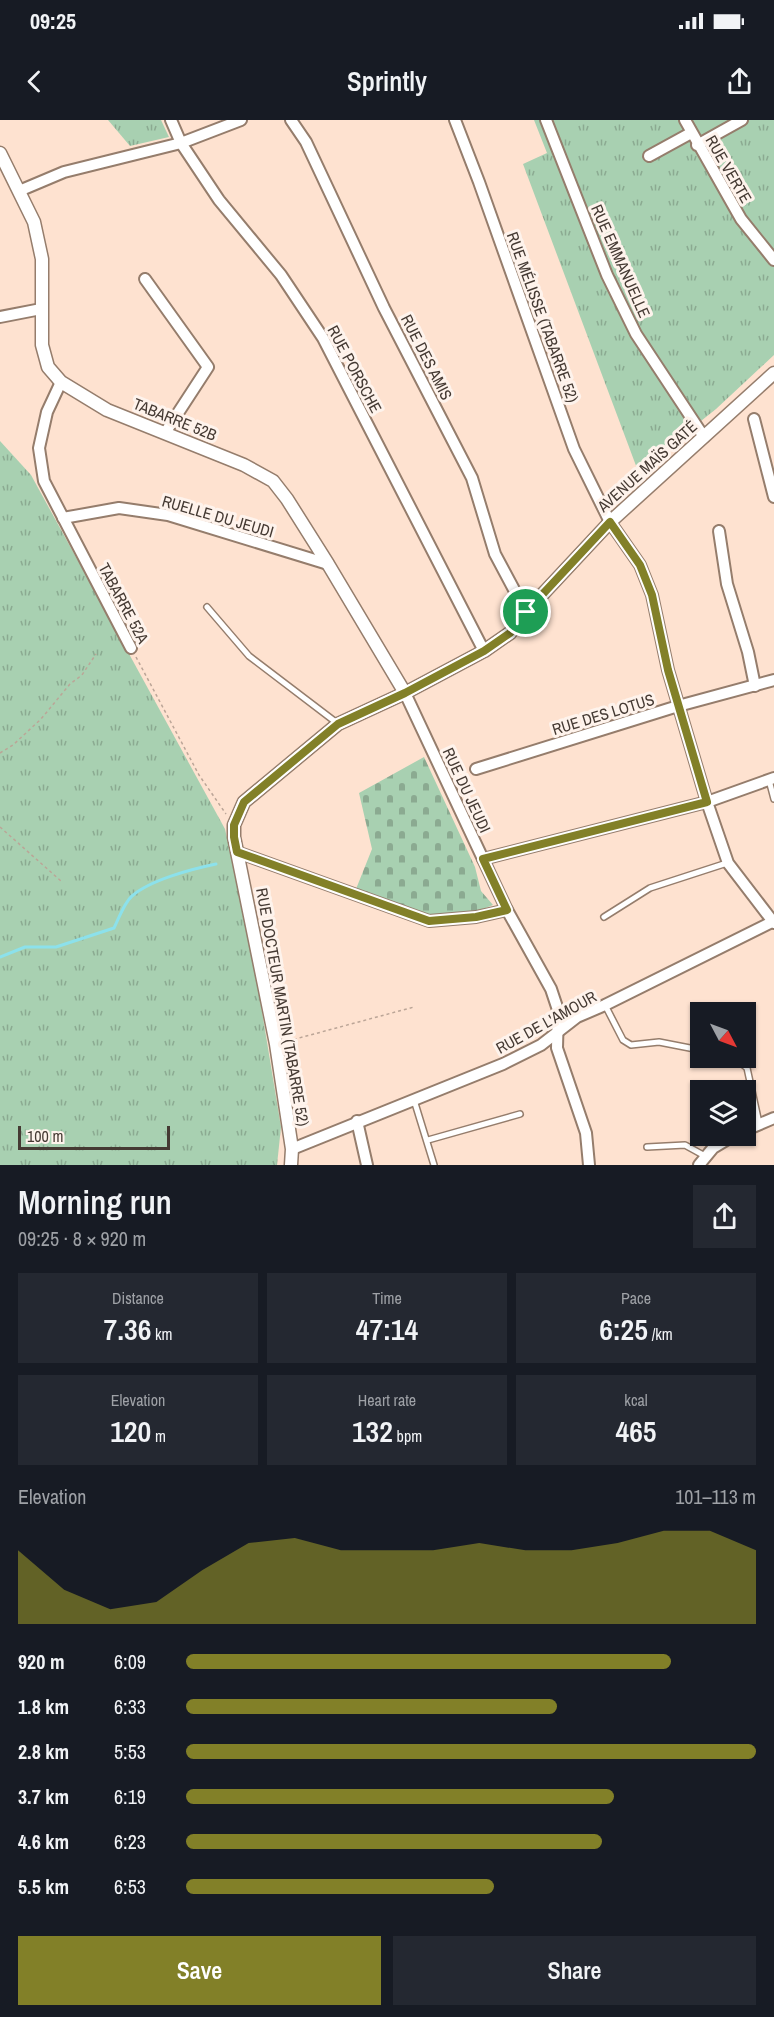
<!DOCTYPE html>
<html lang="en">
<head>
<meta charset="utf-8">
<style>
	body { margin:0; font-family:"Archivo Narrow",sans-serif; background:#242831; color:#f1f3f6; height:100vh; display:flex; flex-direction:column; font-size:22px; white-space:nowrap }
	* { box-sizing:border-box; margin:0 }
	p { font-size:20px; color:#9ea1a6 }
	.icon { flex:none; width:33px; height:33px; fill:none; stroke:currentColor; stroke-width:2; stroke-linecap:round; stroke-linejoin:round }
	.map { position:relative; height:1045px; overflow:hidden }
	.sheet { display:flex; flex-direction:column; background:#171b24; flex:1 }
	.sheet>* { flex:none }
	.needle { width:39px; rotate:131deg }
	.fabs { position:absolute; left:690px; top:882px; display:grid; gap:12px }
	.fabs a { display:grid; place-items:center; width:66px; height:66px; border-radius:0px; background:#171b24; box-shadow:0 2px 4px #0004; font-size:30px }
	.scale { position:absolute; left:18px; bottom:15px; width:152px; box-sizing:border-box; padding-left:6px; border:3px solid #453a33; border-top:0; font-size:16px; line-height:21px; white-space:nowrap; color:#453a33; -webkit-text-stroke:4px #fef3ec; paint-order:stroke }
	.pin { position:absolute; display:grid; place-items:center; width:51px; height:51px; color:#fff; margin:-26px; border:3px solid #fff; border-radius:50%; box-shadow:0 2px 6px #0007 }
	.round { display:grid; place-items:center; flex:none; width:63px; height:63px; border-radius:0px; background:#242831 }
	.summary { display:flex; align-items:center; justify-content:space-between; height:102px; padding:0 18px }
	h1 { font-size:33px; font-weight:600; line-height:45px }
	.figures { display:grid; grid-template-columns:repeat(3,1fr); gap:9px; height:102px; padding:6px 18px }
	.figures div { display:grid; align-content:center; border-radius:0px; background:#242831; text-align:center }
	.figures b { font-size:30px; font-weight:600 }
	.figures small { font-size:16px; font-weight:400 }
	.figures p { font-size:16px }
	.chart { height:168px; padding:12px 18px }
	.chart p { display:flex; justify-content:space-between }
	.chart svg { width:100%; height:108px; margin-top:6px; fill:#828028; opacity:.7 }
	.button { display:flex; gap:12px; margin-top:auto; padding:12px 18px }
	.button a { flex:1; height:69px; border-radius:0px; background:#828028; color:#fff; font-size:24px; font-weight:600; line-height:69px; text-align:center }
	.button a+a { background:#242831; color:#f1f3f6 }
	ul { padding:0 18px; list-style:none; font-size:20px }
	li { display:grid; grid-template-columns:96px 72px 1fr; align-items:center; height:45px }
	li i { height:15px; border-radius:8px; background:#828028 }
	.status { display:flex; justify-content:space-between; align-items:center; height:42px; padding:0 30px; background:#171b24; direction:ltr }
	.status svg { height:16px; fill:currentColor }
	header { display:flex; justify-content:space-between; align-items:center; height:78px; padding:0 18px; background:#171b24; font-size:27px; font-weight:600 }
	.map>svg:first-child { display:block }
	.grass { fill:url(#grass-tufts) }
	.cemetery { fill:url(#cemetery-stones) }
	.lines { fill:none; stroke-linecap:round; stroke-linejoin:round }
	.stream { stroke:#8ce1eb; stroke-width:3 }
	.service-casing { stroke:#957d6c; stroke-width:8 }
	.minor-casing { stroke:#957d6c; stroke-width:14 }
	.tertiary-casing { stroke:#957d6c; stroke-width:15 }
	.path { stroke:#bba597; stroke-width:1.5; stroke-dasharray:3 3; stroke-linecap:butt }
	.service { stroke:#fff; stroke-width:5 }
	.minor { stroke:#fff; stroke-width:10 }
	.tertiary { stroke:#fff; stroke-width:12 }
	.route-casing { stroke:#fff; stroke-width:12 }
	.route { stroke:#828028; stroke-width:8 }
	.labels { text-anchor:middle; stroke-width:6; stroke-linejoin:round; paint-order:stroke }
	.street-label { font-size:16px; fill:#453a33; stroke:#fef3ec }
</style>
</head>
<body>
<div class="status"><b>09:25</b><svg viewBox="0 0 49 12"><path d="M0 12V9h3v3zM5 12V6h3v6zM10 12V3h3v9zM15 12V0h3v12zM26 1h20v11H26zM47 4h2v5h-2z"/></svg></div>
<header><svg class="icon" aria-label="back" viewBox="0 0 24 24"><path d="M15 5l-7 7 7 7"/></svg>Sprintly<svg class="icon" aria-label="share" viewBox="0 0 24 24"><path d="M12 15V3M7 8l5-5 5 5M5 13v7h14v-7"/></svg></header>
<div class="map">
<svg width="774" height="1045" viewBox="0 0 774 1045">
	<defs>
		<pattern id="grass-tufts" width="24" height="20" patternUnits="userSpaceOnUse" patternTransform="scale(1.5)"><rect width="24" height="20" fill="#a8d0b1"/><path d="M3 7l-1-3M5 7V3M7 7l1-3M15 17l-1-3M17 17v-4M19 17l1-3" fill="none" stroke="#8baa91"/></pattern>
		<pattern id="cemetery-stones" width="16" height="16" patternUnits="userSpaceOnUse" patternTransform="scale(1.5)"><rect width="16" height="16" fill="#a8d0b1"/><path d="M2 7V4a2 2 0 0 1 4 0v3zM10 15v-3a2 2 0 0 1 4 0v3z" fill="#8baa91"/></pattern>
	</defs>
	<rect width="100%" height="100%" fill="#fee2d0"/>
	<g class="grass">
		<path d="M108,0H161L169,17L130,26Z"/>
		<path d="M534,0H774V235L716,289L638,351L523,44L547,33Z"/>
		<path d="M0,321L31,355L225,709L252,831L281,1007L277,1045H0Z"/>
	</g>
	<path class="cemetery" d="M424,637L475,747L481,771L493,785L473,793L425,795L356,769L372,729L359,673Z"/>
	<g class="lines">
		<path class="stream" d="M0,837L25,827H56L114,808C119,798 124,783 132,776C150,760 192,749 216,744"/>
		<defs>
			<g id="service">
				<path d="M207,487L249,536L337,603"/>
				<path d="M769,660L774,679"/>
				<path d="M604,797L650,768L727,743"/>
				<path d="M605,885L623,920L631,925L659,922L700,930"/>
				<path d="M735,938L747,948L759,1003"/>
				<path d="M414,980L434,1045"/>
				<path d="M428,1020L520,994"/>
				<path d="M647,1027L685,1025L705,1036"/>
			</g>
			<g id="minor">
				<path d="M171,0L181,23L219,80L281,155L323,218L484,531"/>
				<path d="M291,0L306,22L384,188L472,358L495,434L526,492"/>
				<path d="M455,0L479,62L574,329L610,402L640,445L652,475L668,550L707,682L728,743L774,803"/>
				<path d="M546,0L607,155L636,214L704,317"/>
				<path d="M685,0L741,99L774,140"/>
				<path d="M697,25L742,0"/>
				<path d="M649,36L691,13"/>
				<path d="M19,71L64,52L181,23L241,0"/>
				<path d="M145,159L208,247L165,313"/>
				<path d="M0,197L41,189"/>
				<path d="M61,262L47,292L39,328L44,361L131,528"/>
				<path d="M754,299L774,377"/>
				<path d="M63,398L119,388L168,395L328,444"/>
				<path d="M719,411L727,464L748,532L755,566"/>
				<path d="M405,573L507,790L551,869L558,890L557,928L586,1013L589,1045"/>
				<path d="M476,649L678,586L774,560"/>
				<path d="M237,732L429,801L476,797L507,790"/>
				<path d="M483,739L707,682L774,658"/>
				<path d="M357,1001L367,1045"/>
				<path d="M746,1010L774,998"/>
				<path d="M292,1029L503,944L541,925L577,897L605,885L774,801"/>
				<path d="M699,1045L713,1028L733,1016"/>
			</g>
			<g id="tertiary">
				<path d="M0,33L34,102L42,139V225L48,247L61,262L107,290L244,345L273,361L287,379L328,444L405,573"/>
				<path d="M291,1045L292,1029L276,924L234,717V705L244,682L338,604L405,573L484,531L510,513L526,492L610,402L774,253"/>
			</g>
		</defs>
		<use href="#service" class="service-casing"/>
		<use href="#minor" class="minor-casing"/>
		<use href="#tertiary" class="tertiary-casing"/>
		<g class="path">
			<path d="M136,537L199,655L226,694"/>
			<path d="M0,633L13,625L41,599L70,564L82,555L96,534"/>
			<path d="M0,707L61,761"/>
			<path d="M288,921L414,887"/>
		</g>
		<use href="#service" class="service"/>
		<use href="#minor" class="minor"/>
		<use href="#tertiary" class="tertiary"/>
	</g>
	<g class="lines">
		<defs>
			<path id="route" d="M610,402L640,445L652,475L668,550L707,682L483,739L507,790L476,797L429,801L237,732L234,717V705L244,682L338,604L405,573L484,531L510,513L526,492Z"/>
		</defs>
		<use href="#route" class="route-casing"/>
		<use href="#route" class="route"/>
	</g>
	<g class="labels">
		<g class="street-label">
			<text transform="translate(729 49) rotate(60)" y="6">RUE VERTE</text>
			<text transform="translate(621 141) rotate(66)" y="6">RUE EMMANUELLE</text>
			<text transform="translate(543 197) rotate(70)" y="6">RUE MÉLISSE (TABARRE 52)</text>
			<text transform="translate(427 237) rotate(63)" y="6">RUE DES AMIS</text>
			<text transform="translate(355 249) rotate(62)" y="6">RUE PORSCHE</text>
			<text transform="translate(175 299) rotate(22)" y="6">TABARRE 52B</text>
			<text transform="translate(647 346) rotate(-42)" y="6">AVENUE MAÏS GATÉ</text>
			<text transform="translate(218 396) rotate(16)" y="6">RUELLE DU JEUDI</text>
			<text transform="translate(124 483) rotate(62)" y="6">TABARRE 52A</text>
			<text transform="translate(603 594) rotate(-17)" y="6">RUE DES LOTUS</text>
			<text transform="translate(467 670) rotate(65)" y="6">RUE DU JEUDI</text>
			<text transform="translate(283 887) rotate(80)" y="6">RUE DOCTEUR MARTIN (TABARRE 52)</text>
			<text transform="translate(546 902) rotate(-29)" y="6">RUE DE L'AMOUR</text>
		</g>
	</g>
</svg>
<div class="fabs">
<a><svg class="needle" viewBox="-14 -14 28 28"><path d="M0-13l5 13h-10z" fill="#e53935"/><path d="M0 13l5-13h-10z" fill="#9ea1a6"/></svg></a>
<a><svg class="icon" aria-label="layers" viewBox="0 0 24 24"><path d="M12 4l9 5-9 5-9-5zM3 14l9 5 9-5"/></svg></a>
</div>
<div class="scale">100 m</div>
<div class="pin" style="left:526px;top:492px;background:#1e9e55"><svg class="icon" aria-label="arrive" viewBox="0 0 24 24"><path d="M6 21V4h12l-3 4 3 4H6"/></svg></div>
</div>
<section class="sheet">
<div class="summary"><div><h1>Morning run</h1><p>09:25 · 8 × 920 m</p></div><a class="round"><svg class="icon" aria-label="share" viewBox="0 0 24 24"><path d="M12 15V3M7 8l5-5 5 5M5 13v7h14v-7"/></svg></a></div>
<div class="figures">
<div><p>Distance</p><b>7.36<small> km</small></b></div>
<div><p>Time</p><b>47:14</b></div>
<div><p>Pace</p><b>6:25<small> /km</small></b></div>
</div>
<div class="figures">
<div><p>Elevation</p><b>120<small> m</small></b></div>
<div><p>Heart rate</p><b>132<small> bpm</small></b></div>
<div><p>kcal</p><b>465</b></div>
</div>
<div class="chart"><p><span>Elevation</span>101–113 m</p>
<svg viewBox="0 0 160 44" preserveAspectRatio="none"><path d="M0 44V14L10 30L20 38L30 35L40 22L50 11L60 9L70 14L80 14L90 14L100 11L110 14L120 14L130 11L140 6L150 6L160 14V44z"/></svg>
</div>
<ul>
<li><b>920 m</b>6:09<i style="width:85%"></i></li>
<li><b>1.8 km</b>6:33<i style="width:65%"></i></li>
<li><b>2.8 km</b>5:53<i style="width:100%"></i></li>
<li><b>3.7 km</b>6:19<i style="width:75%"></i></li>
<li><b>4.6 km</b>6:23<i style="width:73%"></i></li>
<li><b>5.5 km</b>6:53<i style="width:54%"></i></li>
</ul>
<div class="button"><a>Save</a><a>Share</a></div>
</section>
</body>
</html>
